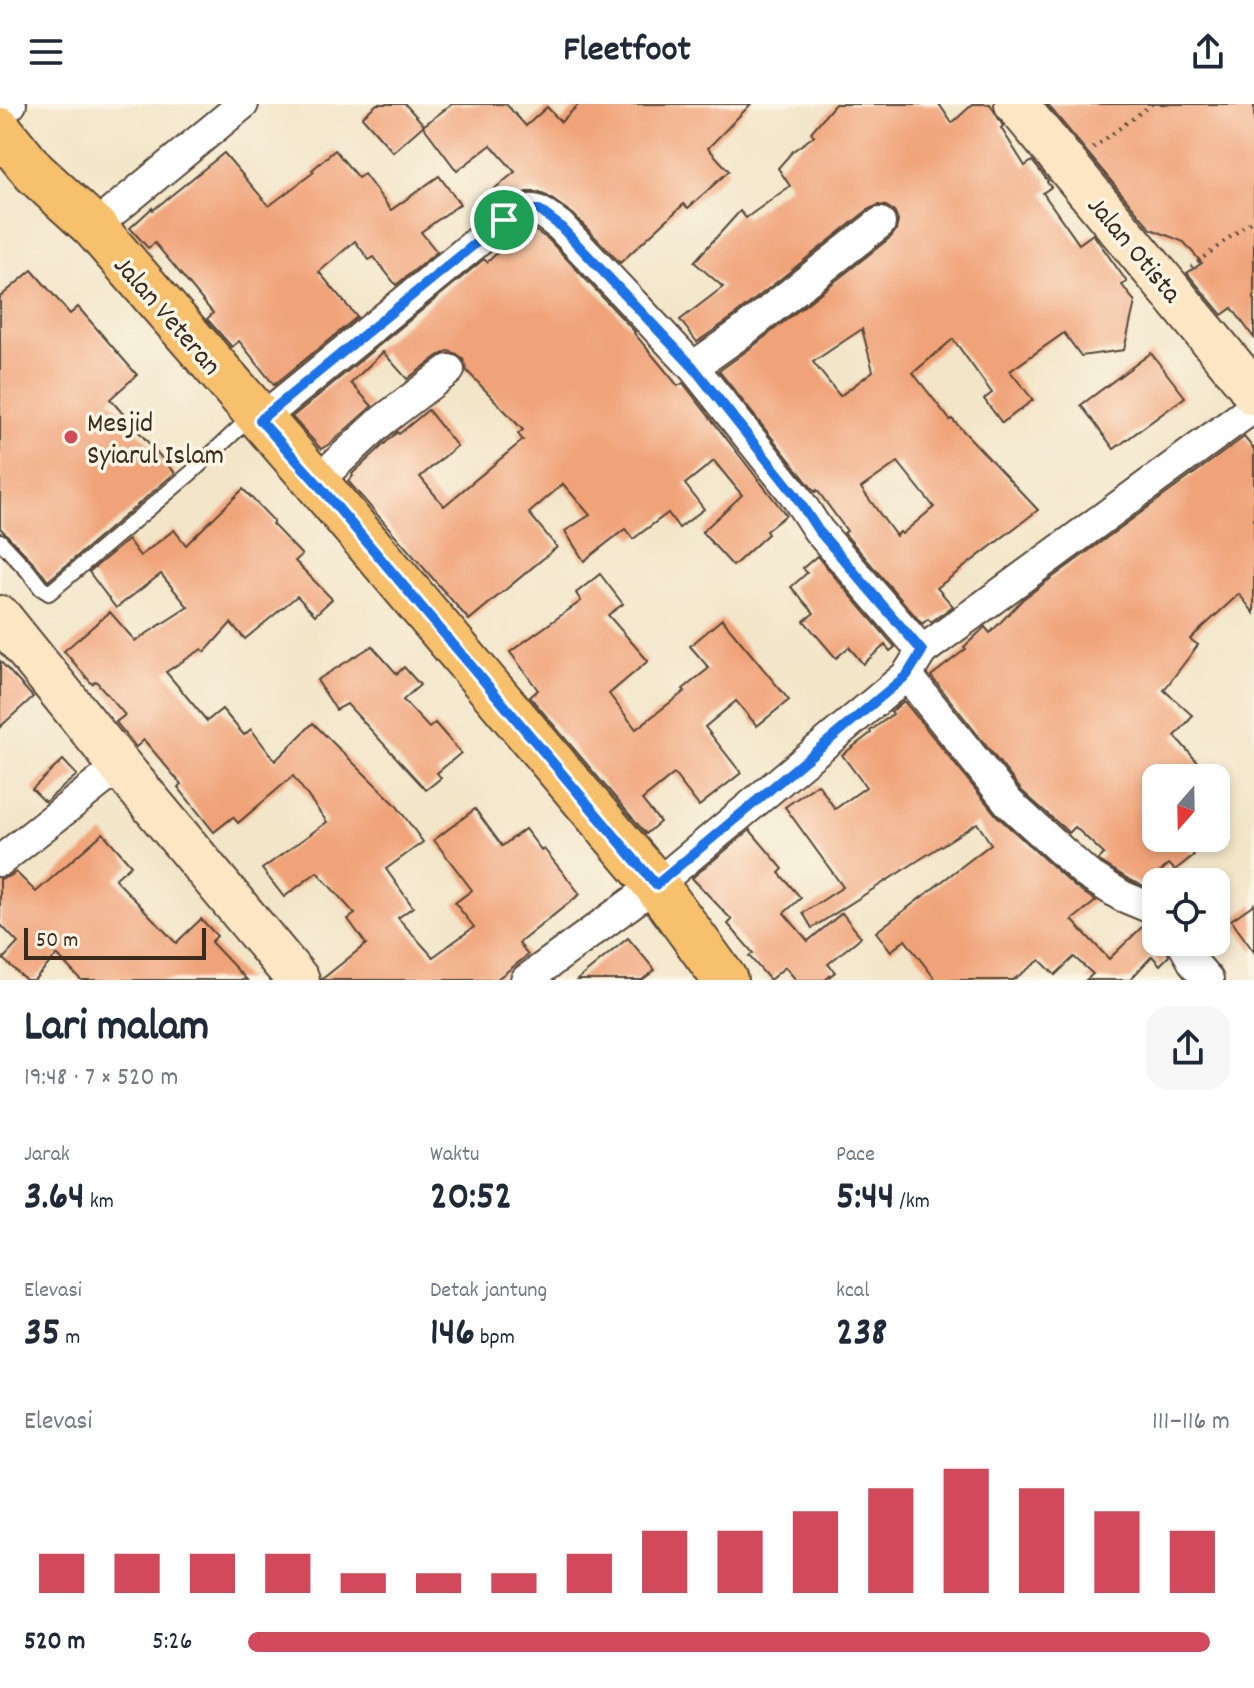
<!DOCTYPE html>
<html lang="id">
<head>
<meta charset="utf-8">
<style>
	body { margin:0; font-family:Dekko,sans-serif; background:#f6f6f7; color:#1f2937; height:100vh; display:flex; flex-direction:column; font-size:30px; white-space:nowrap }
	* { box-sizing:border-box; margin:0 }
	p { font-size:26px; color:#747a83 }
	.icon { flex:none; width:44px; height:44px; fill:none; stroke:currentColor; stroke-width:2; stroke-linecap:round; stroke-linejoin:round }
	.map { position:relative; height:876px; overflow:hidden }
	.panel { display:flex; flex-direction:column; background:#fff; flex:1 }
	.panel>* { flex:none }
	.needle { width:52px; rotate:200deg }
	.fabs { position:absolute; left:1142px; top:660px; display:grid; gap:16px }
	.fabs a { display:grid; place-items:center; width:88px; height:88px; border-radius:16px; background:#fff; box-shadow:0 4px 12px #0003; font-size:40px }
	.scale { position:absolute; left:24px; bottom:20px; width:182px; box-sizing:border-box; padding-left:8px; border:4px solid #3b2a1e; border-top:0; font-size:22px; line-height:28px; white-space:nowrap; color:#3b2a1e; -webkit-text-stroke:6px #fcf5e5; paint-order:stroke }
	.pin { position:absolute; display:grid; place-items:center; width:68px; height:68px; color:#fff; margin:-34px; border:4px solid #fff; border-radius:50%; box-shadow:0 2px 8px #0007 }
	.round { display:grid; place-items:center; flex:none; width:84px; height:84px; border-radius:24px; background:#f6f6f7 }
	.summary { display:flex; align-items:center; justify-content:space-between; height:136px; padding:0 24px }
	h1 { font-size:44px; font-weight:700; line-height:60px }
	.figures { display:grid; grid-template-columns:repeat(3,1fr); gap:12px; height:136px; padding:8px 24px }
	.figures div { display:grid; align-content:center }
	.figures b { font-size:40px; font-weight:700 }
	.figures small { font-size:22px; font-weight:400 }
	.figures p { font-size:22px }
	.chart { height:224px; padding:16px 24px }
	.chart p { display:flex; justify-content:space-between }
	.chart svg { width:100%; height:144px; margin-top:8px; stroke:#d1495b; stroke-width:6 }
	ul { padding:0 24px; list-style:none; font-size:26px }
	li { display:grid; grid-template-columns:128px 96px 1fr; align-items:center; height:60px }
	li i { height:20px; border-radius:10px; background:#d1495b }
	header { display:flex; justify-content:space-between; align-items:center; height:104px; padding:0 24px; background:#fff; font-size:36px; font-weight:700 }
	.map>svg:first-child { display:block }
	.building { fill:#f0a378; fill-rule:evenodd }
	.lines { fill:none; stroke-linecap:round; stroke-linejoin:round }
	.lane-casing { stroke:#564638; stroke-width:18 }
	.street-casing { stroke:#564638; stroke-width:34 }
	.secondary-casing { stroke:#564638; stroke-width:46 }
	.primary-casing { stroke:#564638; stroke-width:48 }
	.path { stroke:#564638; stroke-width:4; stroke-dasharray:2 6; stroke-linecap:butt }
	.lane { stroke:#fff; stroke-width:14 }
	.street { stroke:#fff; stroke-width:30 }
	.secondary { stroke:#fce6c4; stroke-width:42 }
	.primary { stroke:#f7c06c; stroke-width:44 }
	.route-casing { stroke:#fff; stroke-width:16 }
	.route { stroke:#1a73e8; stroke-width:10 }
	.poi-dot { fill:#d1495b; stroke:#fcf5e5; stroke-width:3 }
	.labels { text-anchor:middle; stroke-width:7; stroke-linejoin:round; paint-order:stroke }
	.street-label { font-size:28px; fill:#3b2a1e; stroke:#fcf5e5 }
	.poi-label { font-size:28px; fill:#3b2a1e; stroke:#fcf5e5; text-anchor:start }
</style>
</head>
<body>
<header><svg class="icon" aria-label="menu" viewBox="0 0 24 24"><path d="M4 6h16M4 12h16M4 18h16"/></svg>Fleetfoot<svg class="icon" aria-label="share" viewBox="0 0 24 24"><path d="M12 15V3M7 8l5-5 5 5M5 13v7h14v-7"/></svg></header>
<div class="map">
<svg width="1254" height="876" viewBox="0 0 1254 876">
	<rect width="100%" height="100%" fill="#fcf5e5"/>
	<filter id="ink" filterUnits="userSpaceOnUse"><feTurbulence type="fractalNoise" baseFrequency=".0125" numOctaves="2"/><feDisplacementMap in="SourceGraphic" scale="16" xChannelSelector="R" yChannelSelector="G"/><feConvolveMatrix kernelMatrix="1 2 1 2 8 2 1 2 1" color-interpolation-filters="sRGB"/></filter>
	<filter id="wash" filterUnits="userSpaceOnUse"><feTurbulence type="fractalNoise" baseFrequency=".006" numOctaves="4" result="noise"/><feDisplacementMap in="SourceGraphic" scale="32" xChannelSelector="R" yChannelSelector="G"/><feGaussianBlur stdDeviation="1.8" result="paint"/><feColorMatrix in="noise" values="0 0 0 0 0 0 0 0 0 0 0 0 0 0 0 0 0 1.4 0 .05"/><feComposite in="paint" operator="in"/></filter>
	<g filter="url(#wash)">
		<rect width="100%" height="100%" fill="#f2e5c8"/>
		<g id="blocks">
			<g class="building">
				<path d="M377,0H405L424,21L393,48L362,13Z"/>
				<path d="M452,0H506L526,22L547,3L561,18L579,0H751L708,44L729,67L688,104L684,100L620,159L573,110L547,92L537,88H527L502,97L493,86L515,68L491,41L457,67L423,22Z"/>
				<path d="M835,0H939L952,19L973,0H990L1003,22L1001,24L1025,62L1032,57L1048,77L1047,78L1051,83L1043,89L1079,140L1093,130L1127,178L1122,181L1135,198L1124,246L1081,252L1064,229L1010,267L1033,296L1002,319L984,295L992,289L953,235L913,269L950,316L952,315L1038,406L937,484L953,502L931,518L928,515L922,520L844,429L847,427L817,386L815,388L719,267L752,243L891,133L896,126L898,117L894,107L886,102L878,101L869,105L730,215L697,238L680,216L723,183L694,158L740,107L746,114L790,82L778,64L793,47L814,32L811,28ZM862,225L873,267L840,292L813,258ZM898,358L934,403L902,430L900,428L896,432L861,384Z"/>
				<path d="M1047,0H1254V234L1232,204L1222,211L1187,169L1202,159L1184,138L1151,125Z"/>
				<path d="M335,46L358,74L364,70L391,106L439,72L460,100L421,128L437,148L396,181L374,153L369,156L355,137L319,168L357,213L274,281L239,237L232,243L207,215L213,209L155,139L148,144L130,124L152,104L153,106L224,49L269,102L314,68L312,66Z"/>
				<path d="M531,124L548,135L635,228L634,229L678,282L683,279L786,411L766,427L768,430L733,462L702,428L742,391L714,357L685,380L704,405L679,424L668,409L633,435L625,425L584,457L565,427L590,411L563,380L529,409L557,443L469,516L348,377L353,372L352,370L394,331L397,328L399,330L428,306L457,342L420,373L444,402L523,336L518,330L523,326L467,267L463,255L457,250L448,247L438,252L407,275L383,248L351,279L372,302L331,339L321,345L292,313L484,155L487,158L523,127Z"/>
				<path d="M32,166L70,210L78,203L137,271L110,295L175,369L48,477L35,460L0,424V193Z"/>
				<path d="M1151,249L1185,293L1114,345L1081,301Z"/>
				<path d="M1244,333L1254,345V509L1239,490L1190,535L1198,541L1164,586L1193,612L1175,632L1211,674H1156V734H1179L1194,751L1175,766L1169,760L1144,782L1130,776L1098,756L1104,750L1075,723L1069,729L1022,687L931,572L966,545L964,543L985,523L990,529L1023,495Z"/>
				<path d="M243,385L274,417L272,420L302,451L295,457L332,495L315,511L297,492L245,535L231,519L205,548L202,545L166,568L207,617L222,605L244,631L251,625L275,657L313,619L396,701L423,738L386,765L413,803L398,814L433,853L474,823L455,799L472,786L434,736L475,705L502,742L525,725L542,747L544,745L580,790L519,839L528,851L496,876H321L366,840L348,815L355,810L317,768L284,793L262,765L327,718L293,672L238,719L233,713L214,728L178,683L181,680L144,636L136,643L116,618L125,611L96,577L92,580L64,547L110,508L135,537L188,503L161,470L116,504L89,468L128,436L140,452L174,426L186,441Z"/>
				<path d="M817,452L895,543L890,547L885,541L863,560L849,543L836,554L804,517L814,509L791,483L807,469L803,464Z"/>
				<path d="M600,470L623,500L608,511L648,557L609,590L636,625L685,587L683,585L709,564L690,542L722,515L789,596L757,622L736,597L705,623L741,669L699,702L674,670L642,696L660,718L646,730L530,593L538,586L510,548L581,497L576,489Z"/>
				<path d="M372,542L397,570L404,563L420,581L403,596L429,624L435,619L461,649L437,669L441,674L426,686L347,600L336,606L317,576Z"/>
				<path d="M0,557L33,593L0,623Z"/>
				<path d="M904,597L997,712L1075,783L1096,797L1072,816L1109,855L1143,822L1149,827L1156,828V838H1164L1169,852L1160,861L1152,852L1130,876H1086L1093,870L1074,853L1055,871L1040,856L1013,876H936L905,836L891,847L876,828L991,740L977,719L812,824L803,809L843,783L785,703L818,680L835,705L866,683L842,651L871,629L870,627L893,610L891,608Z"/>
				<path d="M63,656L77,671L45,698L32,685Z"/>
				<path d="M750,726L783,765L779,769L801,794L784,809L808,837L842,809L861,833L828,860L835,868L825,876H796L785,863L770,876L749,852L753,849L728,820L732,816L692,774Z"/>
				<path d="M103,729L131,761L115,775L176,839L201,815L217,832L211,838L247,876H81L57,851L34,876H26L3,855L18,839L0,820V775L10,772L16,768L36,788Z"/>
				<path d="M1254,800V848L1231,816Z"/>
				<path d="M628,834L655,866L642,876H577Z"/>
			</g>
		</g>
	</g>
	<g filter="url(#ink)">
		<use href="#blocks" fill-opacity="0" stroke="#564638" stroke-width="2"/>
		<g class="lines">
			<defs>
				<path id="lane" d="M0,437L28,467L41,484L49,489L192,368L240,323"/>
				<g id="street">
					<path d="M0,10L11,0"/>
					<path d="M94,123L243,0"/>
					<path d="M693,263L741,229L880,119"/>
					<path d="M260,316L504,116C533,101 534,102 560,122L693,263L795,391L818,426L922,547"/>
					<path d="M316,378L382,317L449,266"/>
					<path d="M907,571L1009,699L1087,770L1122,792L1151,804L1156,810"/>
					<path d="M0,757L120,662"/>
					<path d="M1182,838L1195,861L1208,876"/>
					<path d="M526,876L656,781L907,571L922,547L1254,303"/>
				</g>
				<g id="secondary">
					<path d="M1016,0L1247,279L1254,290"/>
					<path d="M0,513L120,662L298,876"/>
				</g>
				<path id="primary" d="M0,26L34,68L94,123L316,378L656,781L725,876"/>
			</defs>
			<use href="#lane" class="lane-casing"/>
			<use href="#street" class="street-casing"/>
			<use href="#secondary" class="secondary-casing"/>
			<use href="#primary" class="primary-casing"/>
			<g class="path">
				<path d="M1093,44L1152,0"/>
				<path d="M1191,163L1254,115"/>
			</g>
			<use href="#lane" class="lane"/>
			<use href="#street" class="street"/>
			<use href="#secondary" class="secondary"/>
			<use href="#primary" class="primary"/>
		</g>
	</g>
	<g class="lines" filter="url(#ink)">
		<defs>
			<path id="route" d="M523,106H539L560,122L693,263L795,391L818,426L922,547L907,571L656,781L316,378L260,316L504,116Z"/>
		</defs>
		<use href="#route" class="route-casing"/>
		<use href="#route" class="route"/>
	</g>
	<circle class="poi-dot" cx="71" cy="333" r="8"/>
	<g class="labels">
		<g class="street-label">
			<text transform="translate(1136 144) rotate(50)" y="10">Jalan Otista</text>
			<text transform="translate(169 210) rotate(49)" y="10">Jalan Veteran</text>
		</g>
		<g class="poi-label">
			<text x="87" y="327">Mesjid<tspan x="87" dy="32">Syiarul Islam</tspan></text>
		</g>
	</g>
</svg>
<div class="fabs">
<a><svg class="needle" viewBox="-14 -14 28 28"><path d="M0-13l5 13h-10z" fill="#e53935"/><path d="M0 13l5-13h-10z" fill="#747a83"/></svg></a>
<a><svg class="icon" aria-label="locate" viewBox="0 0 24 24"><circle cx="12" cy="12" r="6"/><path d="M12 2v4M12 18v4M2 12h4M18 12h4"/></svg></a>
</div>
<div class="scale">50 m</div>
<div class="pin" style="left:504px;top:116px;background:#1e9e55"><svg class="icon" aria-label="arrive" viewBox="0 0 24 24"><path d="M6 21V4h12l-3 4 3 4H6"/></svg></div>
</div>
<section class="panel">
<div class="summary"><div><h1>Lari malam</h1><p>19:48 · 7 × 520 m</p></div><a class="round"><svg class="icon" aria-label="share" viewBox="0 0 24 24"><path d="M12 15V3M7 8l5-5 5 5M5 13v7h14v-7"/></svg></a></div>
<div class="figures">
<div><p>Jarak</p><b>3.64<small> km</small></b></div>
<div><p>Waktu</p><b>20:52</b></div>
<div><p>Pace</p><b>5:44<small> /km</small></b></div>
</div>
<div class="figures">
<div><p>Elevasi</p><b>35<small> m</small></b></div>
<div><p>Detak jantung</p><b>146<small> bpm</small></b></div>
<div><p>kcal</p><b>238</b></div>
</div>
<div class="chart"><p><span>Elevasi</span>111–116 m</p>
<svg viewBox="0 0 160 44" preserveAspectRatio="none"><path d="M5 44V32M15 44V32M25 44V32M35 44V32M45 44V38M55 44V38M65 44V38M75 44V32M85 44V25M95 44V25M105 44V19M115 44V12M125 44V6M135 44V12M145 44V19M155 44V25"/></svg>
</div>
<ul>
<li><b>520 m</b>5:26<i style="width:98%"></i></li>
</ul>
</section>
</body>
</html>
